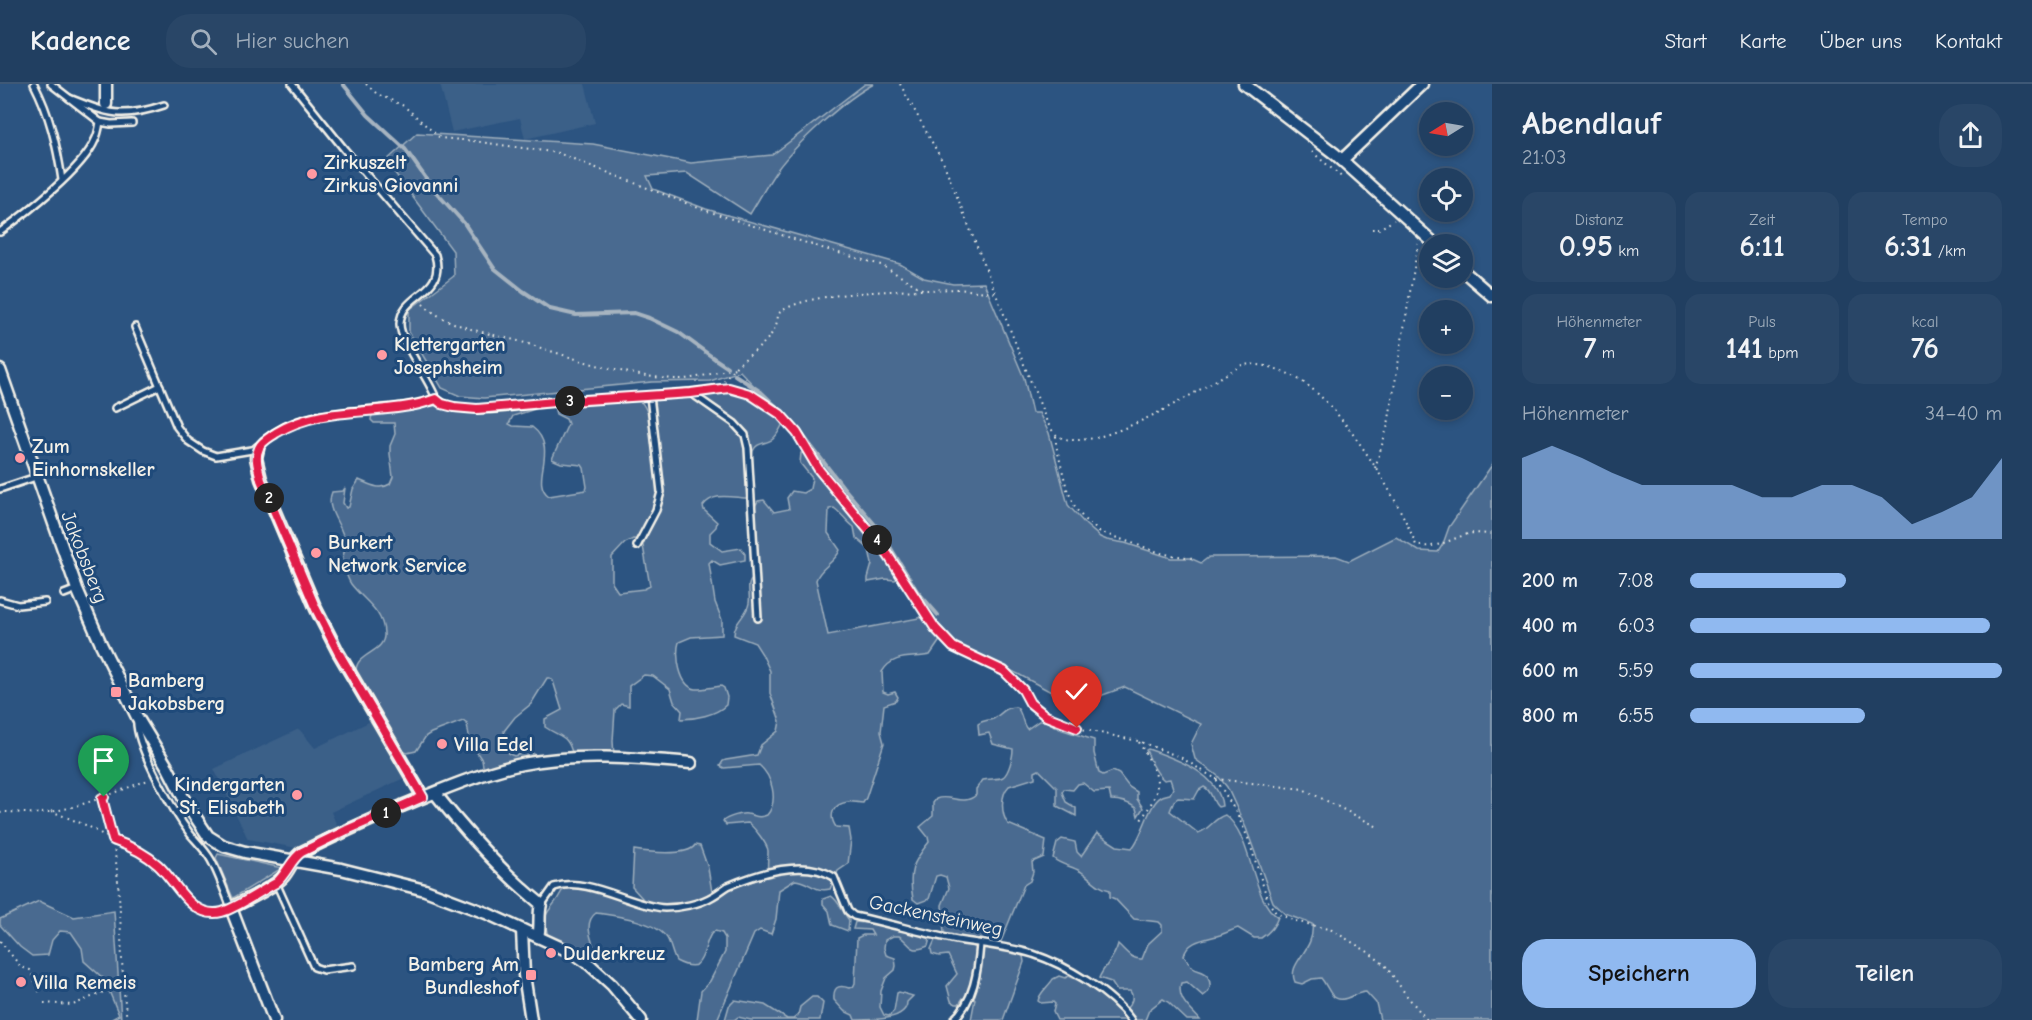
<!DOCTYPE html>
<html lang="de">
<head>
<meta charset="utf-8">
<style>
	body { margin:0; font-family:"Comic Neue",sans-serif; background:#294667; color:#f1f3f6; height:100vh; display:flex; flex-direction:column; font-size:22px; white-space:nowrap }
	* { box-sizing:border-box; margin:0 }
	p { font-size:20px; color:#a2afbd }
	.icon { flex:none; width:33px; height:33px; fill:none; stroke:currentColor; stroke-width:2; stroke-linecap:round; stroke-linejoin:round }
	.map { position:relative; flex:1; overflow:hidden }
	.drawer { display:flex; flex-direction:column; background:#213f61; width:540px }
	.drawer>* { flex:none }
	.needle { width:39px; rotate:259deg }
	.controls { position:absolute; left:1419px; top:18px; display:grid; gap:12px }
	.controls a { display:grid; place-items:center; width:54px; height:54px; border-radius:50%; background:#213f61; box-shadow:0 3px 9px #0003,0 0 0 2px #3e5876; font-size:30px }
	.pin { position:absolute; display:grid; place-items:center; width:51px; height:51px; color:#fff; margin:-62px -26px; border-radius:50% 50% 50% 0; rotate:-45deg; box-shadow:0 0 6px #0007 }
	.pin .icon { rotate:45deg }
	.km { position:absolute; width:30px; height:30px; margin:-15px; border-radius:50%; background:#222; color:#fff; font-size:16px; line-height:30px; text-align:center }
	.round { display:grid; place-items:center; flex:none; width:63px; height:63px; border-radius:24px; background:#294667 }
	.head { display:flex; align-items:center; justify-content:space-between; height:102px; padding:0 30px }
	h1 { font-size:33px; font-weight:700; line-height:45px }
	.figures { display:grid; grid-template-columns:repeat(3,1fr); gap:9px; height:102px; padding:6px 30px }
	.figures div { display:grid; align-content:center; border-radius:15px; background:#294667; text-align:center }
	.figures b { font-size:30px; font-weight:700 }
	.figures small { font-size:16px; font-weight:400 }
	.figures p { font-size:16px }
	.chart { height:168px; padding:12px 30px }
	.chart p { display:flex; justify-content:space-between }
	.chart svg { width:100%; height:108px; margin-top:6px; fill:#90b9f0; opacity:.7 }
	.primary-button { display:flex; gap:12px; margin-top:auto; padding:12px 30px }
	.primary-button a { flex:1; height:69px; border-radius:24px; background:#90b9f0; color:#111; font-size:24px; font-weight:700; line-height:69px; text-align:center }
	.primary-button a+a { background:#294667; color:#f1f3f6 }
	ul { padding:0 30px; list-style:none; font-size:20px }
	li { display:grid; grid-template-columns:96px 72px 1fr; align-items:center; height:45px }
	li i { height:15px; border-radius:8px; background:#90b9f0 }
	header { display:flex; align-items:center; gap:36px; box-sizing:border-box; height:84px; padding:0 30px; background:#213f61; border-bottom:2px solid #3e5876 }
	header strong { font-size:28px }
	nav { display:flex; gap:33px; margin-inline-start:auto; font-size:21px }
	.search { width:420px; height:54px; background:#294667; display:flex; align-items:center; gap:15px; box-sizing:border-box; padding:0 21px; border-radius:24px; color:#a2afbd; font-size:22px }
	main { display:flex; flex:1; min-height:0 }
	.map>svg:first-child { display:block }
	.built { fill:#3b6088 }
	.green { fill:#496b90; stroke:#9eaebc; stroke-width:1.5; fill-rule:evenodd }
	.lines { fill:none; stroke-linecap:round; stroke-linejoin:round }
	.stream { stroke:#a7b4c0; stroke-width:4 }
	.lane-casing { stroke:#f4f1e8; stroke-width:10 }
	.street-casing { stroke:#f4f1e8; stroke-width:15 }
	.path { stroke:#f4f1e8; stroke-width:2; stroke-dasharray:1.5 4.5; stroke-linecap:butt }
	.lane { stroke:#1f4a7a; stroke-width:5 }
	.street { stroke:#1f4a7a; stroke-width:10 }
	.route-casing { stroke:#fff; stroke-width:12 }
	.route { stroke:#e11d48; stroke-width:8 }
	.poi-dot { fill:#ff9aa2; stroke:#1f4a7a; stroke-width:2 }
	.labels { text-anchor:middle; stroke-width:6; stroke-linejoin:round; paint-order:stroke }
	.poi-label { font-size:20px; font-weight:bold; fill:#f4f1e8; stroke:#1f4a7a; text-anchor:start }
	.street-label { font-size:20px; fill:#f4f1e8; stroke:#1f4a7a }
</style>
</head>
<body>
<header>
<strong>Kadence</strong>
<div class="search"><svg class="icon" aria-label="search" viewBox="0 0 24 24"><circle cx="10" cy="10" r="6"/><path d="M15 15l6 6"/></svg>Hier suchen</div>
<nav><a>Start</a><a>Karte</a><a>Über uns</a><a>Kontakt</a></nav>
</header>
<main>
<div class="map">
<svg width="1492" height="936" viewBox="0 0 1492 936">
	<rect width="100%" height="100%" fill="#2c5481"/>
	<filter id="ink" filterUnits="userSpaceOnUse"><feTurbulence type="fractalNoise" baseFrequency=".0167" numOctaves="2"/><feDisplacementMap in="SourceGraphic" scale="12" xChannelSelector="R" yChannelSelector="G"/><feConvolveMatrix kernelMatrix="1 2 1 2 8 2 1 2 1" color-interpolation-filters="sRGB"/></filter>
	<g filter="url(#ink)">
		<g class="built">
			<path d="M440,0H585L595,39L525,55L520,34L452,48Z"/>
			<path d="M373,636L404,694L331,728L338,744L297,764L248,755L214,685L299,645L315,664Z"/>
		</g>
		<g class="green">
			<path d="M865,0H874C845,15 797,59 777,86C767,100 759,116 750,130L687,89L647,92L653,105L706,125L900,180L924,194L953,200L984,199L1024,294L1032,329H1039L1049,349L1068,421L1086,441L1100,453L1107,456L1125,459L1171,474H1190L1201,479L1209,473L1336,472L1349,477L1396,453L1419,467L1438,468L1443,460L1449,443L1492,381V936H1380L1376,919L1366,908C1354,908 1342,922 1332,911C1328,906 1326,900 1321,894L1312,895L1302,900L1295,898C1286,878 1316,867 1312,840L1285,830L1273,818L1246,744L1227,703L1218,692L1195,675L1191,660L1201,640L1125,603L1075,621L1018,590L954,560L948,555L938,544L882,459L817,380L795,345L740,287L710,297L652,298L484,314L460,312L442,304L409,248V226L454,192L453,167L386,77L417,49L593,60L691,79L772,71Z"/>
			<path d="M724,307C746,307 771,319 783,339C781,344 777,351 773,355C767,360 756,358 753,367C748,383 757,399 753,414C738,416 715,405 703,422L704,426L717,438L716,443L710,449V458L722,467L741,464L745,470V476L720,481L712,476L709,479L715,518L722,536V551L691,553L679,558C675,570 679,603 696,605C704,605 713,603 721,602L724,604L727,613L726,621C716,631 695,635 681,635L682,627L674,618L670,605L653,592L644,591L629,602V622L621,620L615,626L613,657L614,672H573C568,650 561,654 545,643V635L562,626L553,597L550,594H547L531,620L515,633L504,647L509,670L514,672L530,668L538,672L484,688L482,676L470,658L467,640L463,637L431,649L426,652L416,667L407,669L403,667L356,587C356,568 386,569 384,549C383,526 363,516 351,500C347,494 343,481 343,474C343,469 346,465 345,460C344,441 324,427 332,408L343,407L345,404L343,419L346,424L349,423L353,405L359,396C369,400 379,407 390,400L393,393L390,370V362L395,350L394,339H374L371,336L372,330L425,322H439L454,325L537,321L538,324L513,332L509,340L513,342L532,343C561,365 528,397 549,412L586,406L587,403L584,384L582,381L561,379L552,375L568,340L566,335L556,330L554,323L640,317C654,328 659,391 659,409C659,419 648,427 652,435H656L662,417L663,404L655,316L691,313ZM633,455L642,456L650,502L644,505L618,508L612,499V473L625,459Z"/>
			<path d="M801,369H806L835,411L901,491L895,496L885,495L868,498V494L872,480L869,465L856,454L854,443C846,437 841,429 834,424L829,425L828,449L840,466C835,479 820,483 816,496L828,551L924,533L941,555L930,571C913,575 893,569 882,588L883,608L888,610L895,608L898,613L896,617L884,621L881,648L884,659L866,714L863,719C857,719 853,717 848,718C833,720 828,731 836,743L849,744L851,756L848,780L838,787L830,805C815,809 809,797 795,796L779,806L776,835L771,850L760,846L754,850L717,936H697L701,907L710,897L725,868V854L722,849L715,847L711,850C701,866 706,893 676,877C672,870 671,861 667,854C654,836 617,832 596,829C582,839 593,859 597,872L592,876L549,856C540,823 549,833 562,807L572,802L641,818L642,814L632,803L634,766C647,768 688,773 695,761L700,762L708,784L713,814L729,805L768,792C767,782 768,776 768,767C768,761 754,743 748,739L726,741L723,737C728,733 741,729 747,730C755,731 758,735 767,731C779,717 772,692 759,681L724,684L720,682L723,677L726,676L757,671L761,661L778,647L780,637L770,609V587L762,570L755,559L734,551C734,537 747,532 749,519C751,508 744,499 756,492L755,422L758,417L764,416L774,428L789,425L787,414L792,407L803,409L810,405L812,394L800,379Z"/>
			<path d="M1016,623C1023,628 1021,639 1027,645L1039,637H1046L1060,645L1094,656V669L1099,689L1103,691L1113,687L1119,690L1129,703L1137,708V715L1143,724L1138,732L1136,724C1129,719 1120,716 1111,716L1109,707L1094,708L1083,699L1078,700L1073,706L1064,705L1062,708L1066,718L1076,724V732L1057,722V704L1039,686L1035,688V694L1009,702C1000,711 1001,730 1008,740L1046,756L1044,773L1032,778L1033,788L1030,797L1024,801L1000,860L944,850L942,821L949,804L946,793L940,791L936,792L929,815L918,819L913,815C908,788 912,779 929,758L928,753L920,743L933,732V719L936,715C949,709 963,723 976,711V705L983,696C989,694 998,696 1003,693C1009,689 1013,672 1013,665L993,660L989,649L979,651L978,640C983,636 987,637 993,635C1002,630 1004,623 1016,623Z"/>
			<path d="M1148,665C1174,674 1219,689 1222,722L1218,723C1211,717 1213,707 1204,703L1199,706L1194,715L1178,714L1174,717L1170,727L1198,749C1209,746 1214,734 1225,731C1253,751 1251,817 1278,833C1275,842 1269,849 1261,854H1254L1238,844C1232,846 1226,849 1220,851C1207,855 1187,856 1184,872C1187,876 1190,881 1193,884C1197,887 1204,887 1207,891C1212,899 1211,908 1203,912L1187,898L1181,899C1176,915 1191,925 1200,936H1187L1168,918L1163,915L1149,926L1145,936H1057L1053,928L1055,920L1053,918L1041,919L1038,917C1039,909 1049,902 1053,895L1059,892L1065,894L1069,892C1083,898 1097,906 1108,917C1114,922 1116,928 1123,928C1129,922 1136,915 1130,907H1117L1111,898L1099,894C1104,882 1115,874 1118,860C1126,867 1131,876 1142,875L1148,860L1162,847V841L1159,838L1134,835L1115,815L1110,813V806C1098,804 1091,794 1080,787C1072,782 1060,781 1053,774L1057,759L1062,755L1075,758L1077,768L1081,772L1097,749L1117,762L1132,764C1142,754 1149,719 1161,713C1163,711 1167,711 1170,710L1173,704L1170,695L1164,696C1156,690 1150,676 1146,666Z"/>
			<path d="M218,770L282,784L233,814L216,774Z"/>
			<path d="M831,812C838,815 843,829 849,836L848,847L832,841L829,827L823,820V815Z"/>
			<path d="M39,817L74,833L114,827L121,936H110L119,931L104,895L84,877L82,864L71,848L60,847L52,856L48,871L32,872L20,863L0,841V835Z"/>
			<path d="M855,838L878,840L930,854L928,862C909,870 912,860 899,852H893L885,856L884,864L886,871L895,874L896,882L895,886L886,894L881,907L880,923L884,931L889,932L894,927L897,909L899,908L913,912L907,918C907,936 874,936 855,936L853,931L844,927L834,916C833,904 837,900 849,904L853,903L855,899L857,854L863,851H873L870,846L853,845Z"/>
			<path d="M935,856L1017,869L1023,872L1024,878L1003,936H971L975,915L963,914L959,920H956L951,917L947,902L957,890L948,871L939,872L932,870L931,865Z"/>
			<path d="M812,913H817L823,919L820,936H751L738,933L734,936H725L729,922L735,916L765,921L787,935H793L798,931L800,923Z"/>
		</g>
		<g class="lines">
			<g class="stream">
				<path d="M343,0L368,31L405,65L435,107L464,139L494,184L523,207L550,225L576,231L634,229L649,234L678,248L715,275L727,283"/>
				<path d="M735,291L761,308L793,339L843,403L881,448L917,507L938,531"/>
			</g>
			<defs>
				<g id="lane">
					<path d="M34,0C50,31 57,62 62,96"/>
					<path d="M51,0L100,38L111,40L132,39"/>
					<path d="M292,0L345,66L435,171C447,211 401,208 400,240C400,258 430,296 436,315C447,323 463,325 476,325C501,327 528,320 553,318C608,313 664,313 718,305"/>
					<path d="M69,14C109,30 122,35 164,21"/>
					<path d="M0,148C26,129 83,85 95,56C98,51 99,44 100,38"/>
					<path d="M135,243L177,343L188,357L203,367L216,372L258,365C292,316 386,333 436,315"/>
					<path d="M691,309L734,339L745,351L748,364L758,534"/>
					<path d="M115,324L160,302"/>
					<path d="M0,405L36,393"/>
					<path d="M637,462L656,426L661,408L650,312"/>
					<path d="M64,510L77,505"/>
					<path d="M0,516L18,521L45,518"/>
					<path d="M137,635C134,660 175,730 191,751C198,759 206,767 211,776C219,791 225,808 231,824"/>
					<path d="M276,799L314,883L323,886L353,882"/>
					<path d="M542,820L554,803C589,792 630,822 665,824C680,824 700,820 713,812C719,809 723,805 728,802C759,789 804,774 834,793L848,827L854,832C887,839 919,848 952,855C979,860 1007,862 1033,870C1066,881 1111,908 1131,936"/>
					<path d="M953,936C974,918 978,886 980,860"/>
				</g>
				<g id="street">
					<path d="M106,0V20"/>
					<path d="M1244,0L1335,70L1435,160"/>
					<path d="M1342,76L1422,0"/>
					<path d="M1462,186L1492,212"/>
					<path d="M0,286L77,505L101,560L137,633L168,684L186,719L208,752L224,762L245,768L341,785L425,806L486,829L573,869L589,880L612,901L641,936"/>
					<path d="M258,365L256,374L261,395L316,525L338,568L423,713"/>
					<path d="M435,709C465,747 504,790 541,820C538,831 541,842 538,853"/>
					<path d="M522,846L524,891L531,936"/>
					<path d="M274,936L231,824C247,815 268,807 282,794C290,786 292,774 302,768C335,751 368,737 402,722C441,706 480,689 522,680C577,669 635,674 691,679"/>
				</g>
			</defs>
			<use href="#lane" class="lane-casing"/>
			<use href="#street" class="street-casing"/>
			<g class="path">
				<path d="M366,0L377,10L404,22L440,54L473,57L558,69L701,125L825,165L881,181L924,206L958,205L996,209"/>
				<path d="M900,0L944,80L1047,338C1050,343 1054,350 1058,352C1096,374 1206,301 1242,281C1267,278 1292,289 1311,304C1349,334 1399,416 1416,461C1436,466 1450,455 1468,450C1475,448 1484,450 1492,450"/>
				<path d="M1312,68L1344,95"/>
				<path d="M1372,145H1379L1394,136"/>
				<path d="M423,220C449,245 492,249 525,259C574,274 625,293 677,295C696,296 717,287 736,284"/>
				<path d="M724,297C738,272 777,262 778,230C802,208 890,207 924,206"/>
				<path d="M727,304C755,306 782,327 798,350C806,362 812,377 821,389C841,416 866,438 885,466C907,498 924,537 953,563L1004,587L1023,606L1030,619L1046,632L1077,644L1138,657L1180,673L1216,695L1236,728L1248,754L1268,817L1276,829L1295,837L1332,846L1368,868L1385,881L1407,912L1427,936"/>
				<path d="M1056,352V361L1067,405L1076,425L1085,436L1100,448L1164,470L1193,474"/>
				<path d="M1375,384L1388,341L1418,160"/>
				<path d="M1139,658C1159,694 1166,699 1141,736"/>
				<path d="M1216,695L1303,705L1378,743"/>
				<path d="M102,714C126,783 117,863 127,936"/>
				<path d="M51,727L88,742L110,755L132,763L158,781L192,820L200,826L211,829L220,828"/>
				<path d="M0,729L4,728C16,728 29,730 41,729C78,725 113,709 148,696"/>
				<path d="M0,857L21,883L30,886L39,908"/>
				<path d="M44,919L73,921L122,900"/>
			</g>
			<use href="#lane" class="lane"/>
			<use href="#street" class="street"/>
		</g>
	</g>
	<g class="lines" filter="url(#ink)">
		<defs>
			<path id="route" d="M104,713L102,714L113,756C130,762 145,769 158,781C176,797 191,836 222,828C237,824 261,807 276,799C287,790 291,775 302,768L347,746L423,713L338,568L316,525L261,396C259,386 254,374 259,364C262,357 269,354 276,349C325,319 384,334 436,315L442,320L454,323L477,325L555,318L691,309L729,304L750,310L780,330L797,349L819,386L884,465L935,544L953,563L1004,587L1023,606L1030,619L1046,632L1077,644"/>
		</defs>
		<use href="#route" class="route-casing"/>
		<use href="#route" class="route"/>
	</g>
	<g class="poi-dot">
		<circle cx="312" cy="90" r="6"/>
		<circle cx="382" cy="271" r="6"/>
		<circle cx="20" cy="374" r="6"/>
		<circle cx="316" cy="469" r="6"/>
		<rect x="110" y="602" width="12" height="12" rx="3"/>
		<circle cx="442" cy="660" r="6"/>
		<circle cx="297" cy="711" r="6"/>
		<circle cx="551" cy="869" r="6"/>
		<rect x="525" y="885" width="12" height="12" rx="3"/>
		<circle cx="21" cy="898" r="6"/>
	</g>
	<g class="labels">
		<g class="poi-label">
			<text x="324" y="85">Zirkuszelt<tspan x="324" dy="23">Zirkus Giovanni</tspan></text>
			<text x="394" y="267">Klettergarten<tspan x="394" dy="23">Josephsheim</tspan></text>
			<text x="32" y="369">Zum<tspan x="32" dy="23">Einhornskeller</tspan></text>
			<text x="328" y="465">Burkert<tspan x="328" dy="23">Network Service</tspan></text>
			<text x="128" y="603">Bamberg<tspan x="128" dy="23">Jakobsberg</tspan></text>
			<text x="454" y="667">Villa Edel</text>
			<text x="285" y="707" text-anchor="end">Kindergarten<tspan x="285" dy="23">St. Elisabeth</tspan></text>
			<text x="563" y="876">Dulderkreuz</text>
			<text x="519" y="887" text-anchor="end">Bamberg Am<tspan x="519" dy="23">Bundleshof</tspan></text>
			<text x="33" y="905">Villa Remeis</text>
		</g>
		<g class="street-label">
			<text transform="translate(85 473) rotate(69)" y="7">Jakobsberg</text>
			<text transform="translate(936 831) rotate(12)" y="7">Gackensteinweg</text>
		</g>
	</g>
</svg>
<div class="controls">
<a><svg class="needle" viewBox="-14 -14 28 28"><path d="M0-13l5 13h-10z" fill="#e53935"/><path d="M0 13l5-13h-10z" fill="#a2afbd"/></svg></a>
<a><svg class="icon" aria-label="locate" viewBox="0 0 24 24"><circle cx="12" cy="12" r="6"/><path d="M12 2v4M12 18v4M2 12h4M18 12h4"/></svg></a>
<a><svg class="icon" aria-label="layers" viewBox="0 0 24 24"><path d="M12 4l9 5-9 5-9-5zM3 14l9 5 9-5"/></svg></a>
<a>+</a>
<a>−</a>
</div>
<div class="pin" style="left:104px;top:713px;background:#1e9e55"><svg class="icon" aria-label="arrive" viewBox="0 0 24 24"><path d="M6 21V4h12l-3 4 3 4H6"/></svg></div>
<div class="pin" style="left:1077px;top:644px;background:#d93025"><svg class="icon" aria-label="check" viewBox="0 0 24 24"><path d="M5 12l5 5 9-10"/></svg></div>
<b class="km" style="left:386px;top:729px">1</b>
<b class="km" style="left:269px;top:414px">2</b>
<b class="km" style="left:570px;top:317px">3</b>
<b class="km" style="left:877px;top:456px">4</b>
</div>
<section class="drawer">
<div class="head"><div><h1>Abendlauf</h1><p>21:03</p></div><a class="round"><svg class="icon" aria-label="share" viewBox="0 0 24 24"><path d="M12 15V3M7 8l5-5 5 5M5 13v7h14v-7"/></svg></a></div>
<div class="figures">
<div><p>Distanz</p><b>0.95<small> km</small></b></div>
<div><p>Zeit</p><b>6:11</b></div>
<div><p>Tempo</p><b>6:31<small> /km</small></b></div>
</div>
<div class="figures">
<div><p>Höhenmeter</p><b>7<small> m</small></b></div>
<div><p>Puls</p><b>141<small> bpm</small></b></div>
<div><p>kcal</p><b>76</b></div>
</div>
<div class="chart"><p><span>Höhenmeter</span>34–40 m</p>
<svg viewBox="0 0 160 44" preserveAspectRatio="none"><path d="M0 44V11L10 6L20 11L30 17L40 22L50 22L60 22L70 22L80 27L90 27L100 22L110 22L120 27L130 38L140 33L150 27L160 11V44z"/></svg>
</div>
<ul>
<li><b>200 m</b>7:08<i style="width:50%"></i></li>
<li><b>400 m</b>6:03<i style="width:96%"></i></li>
<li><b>600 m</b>5:59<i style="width:100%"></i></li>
<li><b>800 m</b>6:55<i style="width:56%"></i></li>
</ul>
<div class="primary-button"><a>Speichern</a><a>Teilen</a></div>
</section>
</main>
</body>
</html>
